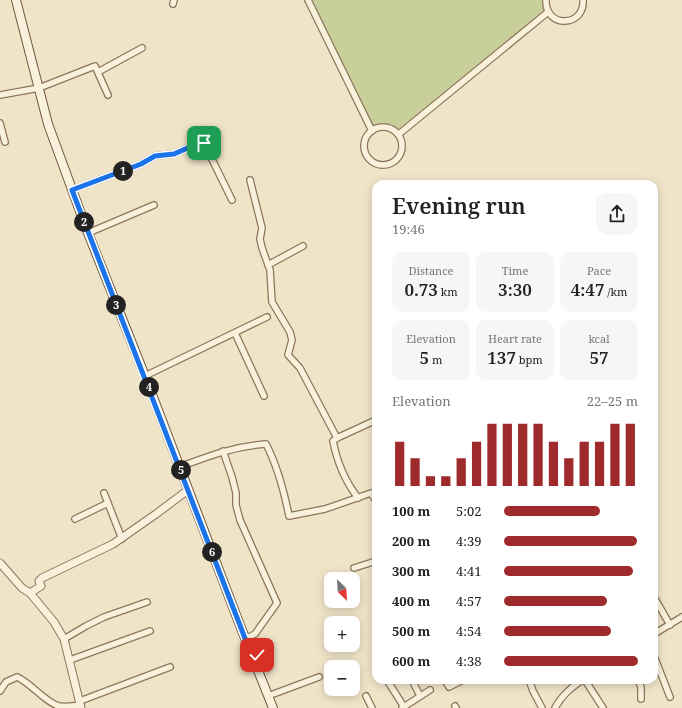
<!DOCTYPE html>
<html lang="en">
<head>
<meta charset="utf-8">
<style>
	body { margin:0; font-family:"Noto Serif",serif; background:#f6f6f6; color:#222; height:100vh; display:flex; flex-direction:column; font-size:15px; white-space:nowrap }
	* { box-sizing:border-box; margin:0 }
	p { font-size:13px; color:#767676 }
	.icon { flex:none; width:22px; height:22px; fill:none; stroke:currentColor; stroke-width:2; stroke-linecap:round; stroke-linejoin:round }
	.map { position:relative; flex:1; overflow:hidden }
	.details { position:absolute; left:372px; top:180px; width:286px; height:504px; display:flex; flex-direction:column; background:#fff; border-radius:12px; box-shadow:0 2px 10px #0003 }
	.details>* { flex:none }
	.needle { width:26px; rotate:155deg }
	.fabs { position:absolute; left:324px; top:572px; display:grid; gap:8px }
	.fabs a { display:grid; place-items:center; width:36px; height:36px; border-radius:8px; background:#fff; box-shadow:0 2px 10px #0003; font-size:20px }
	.pin { position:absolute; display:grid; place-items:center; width:34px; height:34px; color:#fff; margin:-17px; border-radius:8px; box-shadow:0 2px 6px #0006 }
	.km { position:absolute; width:20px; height:20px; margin:-10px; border-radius:50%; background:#222; color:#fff; font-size:11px; line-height:20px; text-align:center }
	.round { display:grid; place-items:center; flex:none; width:42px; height:42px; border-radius:12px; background:#f6f6f6 }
	.head { display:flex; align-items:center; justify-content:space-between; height:68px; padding:0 20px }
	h1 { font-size:22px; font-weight:600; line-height:30px }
	.metrics { display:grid; grid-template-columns:repeat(3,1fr); gap:6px; height:68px; padding:4px 20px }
	.metrics div { display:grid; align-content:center; border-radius:10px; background:#f6f6f6; text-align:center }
	.metrics b { font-size:17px; font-weight:600 }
	.metrics small { font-size:11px; font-weight:400 }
	.metrics p { font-size:11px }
	.chart { height:112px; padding:8px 20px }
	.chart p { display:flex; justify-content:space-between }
	.chart svg { width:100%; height:72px; margin-top:4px; stroke:#9e2a2b; stroke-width:6 }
	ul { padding:0 20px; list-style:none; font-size:13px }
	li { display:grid; grid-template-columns:64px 48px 1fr; align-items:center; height:30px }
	li i { height:10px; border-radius:5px; background:#9e2a2b }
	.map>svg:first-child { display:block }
	.green { fill:#c9cf9b }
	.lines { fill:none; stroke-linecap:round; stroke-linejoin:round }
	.minor-casing { stroke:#8d765c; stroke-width:8 }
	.tertiary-casing { stroke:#8d765c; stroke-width:9 }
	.secondary-casing { stroke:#6f573f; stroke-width:10 }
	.minor { stroke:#faf1dc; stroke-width:5.5 }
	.tertiary { stroke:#faf1dc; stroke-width:7 }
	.secondary { stroke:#faf1dc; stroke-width:8 }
	.route-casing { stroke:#fff; stroke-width:8 }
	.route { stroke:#1a73e8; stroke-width:5 }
</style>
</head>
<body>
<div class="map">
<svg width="682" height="708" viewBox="0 0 682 708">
	<rect width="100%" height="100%" fill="#f0e4c8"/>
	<path class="green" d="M308,0H546L548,12L399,134C390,127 383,126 372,131Z"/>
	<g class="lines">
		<defs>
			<g id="minor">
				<path d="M308,0L372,131"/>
				<path d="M546,0C545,29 585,27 583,0"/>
				<path d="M173,4L174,0"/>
				<path d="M98,72L142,48"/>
				<path d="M0,95L39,88L95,66L108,95"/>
				<path d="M0,123L5,142"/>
				<circle cx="383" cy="146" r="19"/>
				<path d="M399,134L548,12"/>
				<path d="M250,180L262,228L260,239L262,248L270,270L272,302L290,332L292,340L288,355L300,368L337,438L333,441C337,462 345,481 358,498"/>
				<path d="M72,190L141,164L155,156L174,154L203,141L232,200"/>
				<path d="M88,233L154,205"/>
				<path d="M268,265L303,246"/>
				<path d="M235,333L264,396"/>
				<path d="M145,376L267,317"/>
				<path d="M337,438L376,420"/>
				<path d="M223,451L232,477L236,493V505L240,520L277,603L255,634L245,639"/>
				<path d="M179,467C209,456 235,446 266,444C278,467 284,491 289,516L325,509L371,493L376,501"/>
				<path d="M104,493L122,539"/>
				<path d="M75,519L108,503"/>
				<path d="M354,568L376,561"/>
				<path d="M654,597L670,625"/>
				<path d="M654,634L682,617"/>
				<path d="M64,639L86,626L104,617L147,602"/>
				<path d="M654,656L670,697"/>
				<path d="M70,660L150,631"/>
				<path d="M387,680L404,707"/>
				<path d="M412,680L420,696"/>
				<path d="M445,680L449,687L463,680"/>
				<path d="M529,680L533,691L542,708"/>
				<path d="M585,680L603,708"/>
				<path d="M638,680L641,687V699"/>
				<path d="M0,691L6,682L17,677C31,683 46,703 59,706C65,707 74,706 81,705"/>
				<path d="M268,696L319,677"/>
				<path d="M366,696L372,708"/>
				<path d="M80,701L170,667"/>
				<path d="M455,706L456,708"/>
				<path d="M402,708L430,690"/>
				<path d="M555,708C561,696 571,688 582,680"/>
			</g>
			<g id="tertiary">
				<path d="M0,563L22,588L30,593L54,622L64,639L81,708"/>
				<path d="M30,593L41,586L39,581L42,578L113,544L156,514L188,490"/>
			</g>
			<path id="secondary" d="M16,0L48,124L88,233L145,376L241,628L273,708"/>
		</defs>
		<use href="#minor" class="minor-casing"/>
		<use href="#tertiary" class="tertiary-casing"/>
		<use href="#secondary" class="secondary-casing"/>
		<use href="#minor" class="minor"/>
		<use href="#tertiary" class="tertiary"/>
		<use href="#secondary" class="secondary"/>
	</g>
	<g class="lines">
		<defs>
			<path id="route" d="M204,143L203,142H201L174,154L155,156L141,164L72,190L241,628L251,654L257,655"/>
		</defs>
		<use href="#route" class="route-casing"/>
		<use href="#route" class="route"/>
	</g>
</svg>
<div class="fabs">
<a><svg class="needle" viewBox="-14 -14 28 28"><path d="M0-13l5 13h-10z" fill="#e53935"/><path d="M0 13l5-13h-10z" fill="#767676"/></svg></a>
<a>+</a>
<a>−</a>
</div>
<div class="pin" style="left:204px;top:143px;background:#1e9e55"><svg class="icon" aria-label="arrive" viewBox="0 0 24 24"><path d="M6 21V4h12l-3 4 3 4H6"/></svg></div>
<div class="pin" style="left:257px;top:655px;background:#d93025"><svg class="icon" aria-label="check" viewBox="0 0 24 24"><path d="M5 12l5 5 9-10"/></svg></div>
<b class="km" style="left:123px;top:171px">1</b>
<b class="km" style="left:84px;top:222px">2</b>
<b class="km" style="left:116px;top:305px">3</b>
<b class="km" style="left:149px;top:387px">4</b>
<b class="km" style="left:181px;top:470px">5</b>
<b class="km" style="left:212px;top:552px">6</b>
<section class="details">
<div class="head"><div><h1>Evening run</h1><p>19:46</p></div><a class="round"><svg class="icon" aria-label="share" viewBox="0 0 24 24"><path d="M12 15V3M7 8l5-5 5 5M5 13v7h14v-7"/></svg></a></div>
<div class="metrics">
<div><p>Distance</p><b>0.73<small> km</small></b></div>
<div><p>Time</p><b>3:30</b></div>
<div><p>Pace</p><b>4:47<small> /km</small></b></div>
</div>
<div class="metrics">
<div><p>Elevation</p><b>5<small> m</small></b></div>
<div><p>Heart rate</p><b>137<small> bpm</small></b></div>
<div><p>kcal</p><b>57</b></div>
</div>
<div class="chart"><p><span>Elevation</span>22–25 m</p>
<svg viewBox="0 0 160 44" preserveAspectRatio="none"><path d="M5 44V17M15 44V27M25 44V38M35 44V38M45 44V27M55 44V17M65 44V6M75 44V6M85 44V6M95 44V6M105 44V17M115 44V27M125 44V17M135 44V17M145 44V6M155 44V6"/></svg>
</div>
<ul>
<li><b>100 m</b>5:02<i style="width:72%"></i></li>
<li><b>200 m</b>4:39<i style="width:99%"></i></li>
<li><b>300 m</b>4:41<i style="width:96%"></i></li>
<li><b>400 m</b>4:57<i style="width:77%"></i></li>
<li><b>500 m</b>4:54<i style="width:80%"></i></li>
<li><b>600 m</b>4:38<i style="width:100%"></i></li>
</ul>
</section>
</div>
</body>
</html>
